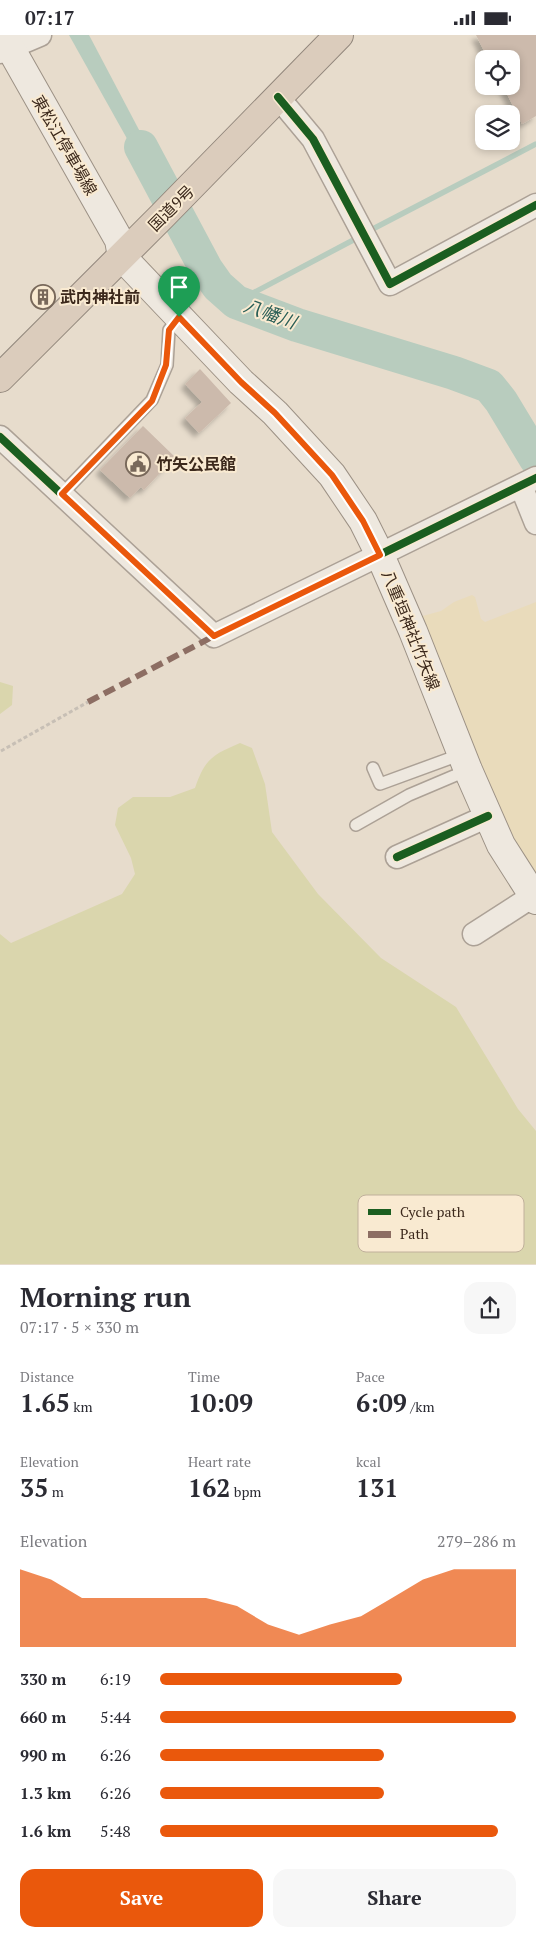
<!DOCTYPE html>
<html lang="en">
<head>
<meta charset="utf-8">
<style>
	body { margin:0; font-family:"PT Serif","Noto Sans JP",serif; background:#f7f7f7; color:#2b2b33; height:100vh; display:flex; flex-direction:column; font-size:19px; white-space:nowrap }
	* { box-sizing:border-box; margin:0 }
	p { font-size:16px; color:#7c7c81 }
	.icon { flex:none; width:28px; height:28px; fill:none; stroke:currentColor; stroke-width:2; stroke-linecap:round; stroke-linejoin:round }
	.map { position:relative; height:1230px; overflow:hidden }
	.side { display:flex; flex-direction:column; background:#fff; flex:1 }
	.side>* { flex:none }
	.controls { position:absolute; left:475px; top:15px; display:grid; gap:10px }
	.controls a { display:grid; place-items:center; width:45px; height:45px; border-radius:10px; background:#fff; box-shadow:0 2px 8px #0003; font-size:25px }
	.pin { position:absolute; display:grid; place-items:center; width:42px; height:42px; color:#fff; margin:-51px -21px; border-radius:50% 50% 50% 0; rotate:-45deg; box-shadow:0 0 5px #0007 }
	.pin .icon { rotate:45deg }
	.round { display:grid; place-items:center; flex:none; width:52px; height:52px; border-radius:15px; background:#f7f7f7 }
	.headline { display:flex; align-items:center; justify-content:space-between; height:85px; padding:0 20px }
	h1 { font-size:28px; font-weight:600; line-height:38px }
	.metrics { display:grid; grid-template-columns:repeat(3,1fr); gap:8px; height:85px; padding:5px 20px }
	.metrics div { display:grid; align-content:center }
	.metrics b { font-size:25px; font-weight:600 }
	.metrics small { font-size:14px; font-weight:400 }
	.metrics p { font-size:14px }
	.chart { height:140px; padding:10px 20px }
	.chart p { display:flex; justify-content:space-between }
	.chart svg { width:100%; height:90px; margin-top:5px; fill:#ea580c; opacity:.7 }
	.primary-button { display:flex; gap:10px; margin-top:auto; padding:10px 20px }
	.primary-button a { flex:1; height:58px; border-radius:15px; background:#ea580c; color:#fff; font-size:20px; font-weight:600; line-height:58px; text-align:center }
	.primary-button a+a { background:#f7f7f7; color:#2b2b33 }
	ul { padding:0 20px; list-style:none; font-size:16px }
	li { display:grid; grid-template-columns:80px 60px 1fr; align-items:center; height:38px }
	li i { height:12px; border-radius:6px; background:#ea580c }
	.status { display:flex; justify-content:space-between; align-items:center; height:35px; padding:0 25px; background:#fff; direction:ltr }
	.status svg { height:14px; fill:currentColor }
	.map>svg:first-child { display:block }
	.farmland { fill:#e9dbbb }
	.green { fill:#dad6ad }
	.water { fill:#b8ccbe }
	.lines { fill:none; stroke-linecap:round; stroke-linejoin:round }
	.stream { stroke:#b8ccbe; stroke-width:5.5 }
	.river { stroke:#b8ccbe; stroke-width:34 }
	.building { fill:#ccbaac; filter:url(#shadow) }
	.lane-casing { stroke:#aca196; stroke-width:14 }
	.street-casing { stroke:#aca196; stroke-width:25 }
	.secondary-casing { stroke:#9c9185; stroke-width:30 }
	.highway-casing { stroke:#92877c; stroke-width:30 }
	.path { stroke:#c7bfb5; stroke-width:3; stroke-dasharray:4 2.5; stroke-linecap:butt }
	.lane { stroke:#eee8df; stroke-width:11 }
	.street { stroke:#eee8df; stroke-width:22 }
	.secondary { stroke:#eee8df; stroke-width:28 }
	.highway { stroke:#dbccbc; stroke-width:28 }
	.quiet { stroke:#8d6e63; stroke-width:6; stroke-dasharray:12 6; stroke-linecap:butt }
	.cycleway-casing { stroke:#f9ead1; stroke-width:11 }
	.cycleway { stroke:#1b5e20; stroke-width:8 }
	.route-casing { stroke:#fff; stroke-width:10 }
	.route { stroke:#ea580c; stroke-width:6 }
	.labels { text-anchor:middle; stroke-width:4; stroke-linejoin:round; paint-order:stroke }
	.street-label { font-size:16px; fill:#3c291c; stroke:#f9ead1 }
	.poi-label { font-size:16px; font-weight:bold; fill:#3c291c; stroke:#f9ead1; text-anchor:start }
	.water-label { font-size:18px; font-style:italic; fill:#295e56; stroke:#f9ead1 }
	.key { fill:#f9ead1; stroke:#c0b09b; stroke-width:1 }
	.key-label { font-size:14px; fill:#3c291c }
</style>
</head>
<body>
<div class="status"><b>07:17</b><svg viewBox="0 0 49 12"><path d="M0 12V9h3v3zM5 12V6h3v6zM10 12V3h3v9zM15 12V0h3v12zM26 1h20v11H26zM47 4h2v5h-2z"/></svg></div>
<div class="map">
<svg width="536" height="1230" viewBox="0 0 536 1230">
	<defs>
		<filter id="shadow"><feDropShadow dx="-4.5" dy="4.5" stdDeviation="2.5" flood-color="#0004"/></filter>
	</defs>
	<rect width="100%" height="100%" fill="#e7dccc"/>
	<path class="farmland" d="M472,560L475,562L481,584L485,587L536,567V847L512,809L419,582L441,576L454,567Z"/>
	<g class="green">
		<path d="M0,647L13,651L12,670L0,679Z"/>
		<path d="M240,708L252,713L265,749L272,797L318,859L381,923L456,972L518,1074L536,1096V1229H0V899L11,908L122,859L135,839L131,823L115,790L118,773L133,762H170L195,753C205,724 212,720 240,708Z"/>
	</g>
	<path class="water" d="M69,0H89L167,148L158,159Z"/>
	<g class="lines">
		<g class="stream">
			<path d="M367,197L536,109"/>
			<path d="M236,267L359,202"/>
		</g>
		<path class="river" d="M141,112L206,234L218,251L236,267L297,290L454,338L489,351L501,366L536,424"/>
	</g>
	<g class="building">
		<path d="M476,0H536V81L522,89L503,51H511V24H488Z"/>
		<path d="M200,334L231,368L199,398L185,383L202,367L185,349Z"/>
		<path d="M143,391L175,422L144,455L141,452L130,463L100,435Z"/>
	</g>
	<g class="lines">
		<defs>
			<g id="lane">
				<path d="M62,459L152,365L167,330L169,295L179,282"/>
				<path d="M373,733L380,749L462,719"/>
				<path d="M356,790L409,760L468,735"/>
			</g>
			<g id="street">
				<path d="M0,17L40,0"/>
				<path d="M278,62L313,104L390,249L536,170"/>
				<path d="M0,402L214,601L536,443"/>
				<path d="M521,451L536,488"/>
				<path d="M397,822L488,781"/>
				<path d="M474,899L536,859"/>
			</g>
			<path id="secondary" d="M3,0L119,205L122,222L241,347L275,378L332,440L363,486L380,520L413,596L468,735L501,810L536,865"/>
			<path id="highway" d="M0,343L162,181L339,0"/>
		</defs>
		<use href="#lane" class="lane-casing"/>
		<use href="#street" class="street-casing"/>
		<use href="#secondary" class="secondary-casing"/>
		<use href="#highway" class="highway-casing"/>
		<path class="path" d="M1,716L88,667"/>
		<use href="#lane" class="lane"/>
		<use href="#street" class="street"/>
		<use href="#secondary" class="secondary"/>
		<use href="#highway" class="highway"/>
		<path class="quiet" d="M88,667L214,601"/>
		<defs>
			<g id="cycleway">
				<path d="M278,62L313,104L390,249L536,170"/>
				<path d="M0,402L214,601L536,443"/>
				<path d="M397,822L488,781"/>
			</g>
		</defs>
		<use href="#cycleway" class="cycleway-casing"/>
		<use href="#cycleway" class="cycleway"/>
	</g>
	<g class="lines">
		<defs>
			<path id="route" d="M179,282L241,347L275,378L332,440L363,486L380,520L214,601L62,459L152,366L166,330L169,295Z"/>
		</defs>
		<use href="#route" class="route-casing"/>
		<use href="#route" class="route"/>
	</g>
	<defs>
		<symbol id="building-ring" viewBox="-11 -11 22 22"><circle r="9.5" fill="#f9ead1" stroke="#78685a" stroke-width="1.5"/><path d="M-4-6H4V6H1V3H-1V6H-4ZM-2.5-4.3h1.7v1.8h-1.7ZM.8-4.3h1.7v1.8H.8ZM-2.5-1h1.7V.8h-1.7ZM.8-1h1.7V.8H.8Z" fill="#78685a"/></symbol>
		<symbol id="civic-ring" viewBox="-11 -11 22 22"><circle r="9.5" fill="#f9ead1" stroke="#78685a" stroke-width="1.5"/><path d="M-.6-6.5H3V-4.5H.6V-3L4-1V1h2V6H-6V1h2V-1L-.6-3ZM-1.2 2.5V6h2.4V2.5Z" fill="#78685a"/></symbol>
	</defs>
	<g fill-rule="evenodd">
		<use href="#building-ring" x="29" y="248" width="28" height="28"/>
		<use href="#civic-ring" x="124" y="415" width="28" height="28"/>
	</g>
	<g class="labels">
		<g class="street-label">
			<text transform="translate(65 110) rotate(60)" y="6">東松江停車場線</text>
			<text transform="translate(171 173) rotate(-45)" y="6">国道9号</text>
			<text transform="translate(411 595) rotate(68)" y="6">八重垣神社竹矢線</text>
		</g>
		<g class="poi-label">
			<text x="60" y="268">武内神社前</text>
			<text x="156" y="435">竹矢公民館</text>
		</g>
		<g class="water-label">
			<text transform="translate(270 279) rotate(20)" y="6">八幡川</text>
		</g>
	</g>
	<rect x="358" y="1160" width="166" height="57" rx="8" class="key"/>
	<rect x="368" y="1174" width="23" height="6" fill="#1b5e20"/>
	<rect x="368" y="1196" width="23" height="7" fill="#8d6e63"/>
	<g class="key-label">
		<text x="400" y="1182">Cycle path</text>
		<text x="400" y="1204">Path</text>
	</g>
</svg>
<div class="controls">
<a><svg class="icon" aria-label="locate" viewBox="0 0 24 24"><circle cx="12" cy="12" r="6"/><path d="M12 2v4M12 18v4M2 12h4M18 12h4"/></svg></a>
<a><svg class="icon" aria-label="layers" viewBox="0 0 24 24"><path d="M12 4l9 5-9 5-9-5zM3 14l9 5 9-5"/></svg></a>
</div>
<div class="pin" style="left:179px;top:282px;background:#1e9e55"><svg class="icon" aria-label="arrive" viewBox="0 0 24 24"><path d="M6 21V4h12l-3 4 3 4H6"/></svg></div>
</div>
<section class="side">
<div class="headline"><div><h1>Morning run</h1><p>07:17 · 5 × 330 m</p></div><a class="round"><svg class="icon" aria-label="share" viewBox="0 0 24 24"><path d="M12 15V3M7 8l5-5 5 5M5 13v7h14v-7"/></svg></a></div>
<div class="metrics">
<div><p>Distance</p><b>1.65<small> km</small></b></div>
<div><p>Time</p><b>10:09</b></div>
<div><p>Pace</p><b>6:09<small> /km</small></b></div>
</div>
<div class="metrics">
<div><p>Elevation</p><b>35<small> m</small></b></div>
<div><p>Heart rate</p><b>162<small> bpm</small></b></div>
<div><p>kcal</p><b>131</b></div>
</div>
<div class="chart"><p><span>Elevation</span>279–286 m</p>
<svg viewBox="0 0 160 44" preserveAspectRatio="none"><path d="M0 44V6L10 11L20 20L30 20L40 20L50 20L60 20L70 24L80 33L90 38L100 33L110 29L120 20L130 11L140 6L150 6L160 6V44z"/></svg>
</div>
<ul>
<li><b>330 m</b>6:19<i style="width:68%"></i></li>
<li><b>660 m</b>5:44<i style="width:100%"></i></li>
<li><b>990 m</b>6:26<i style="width:63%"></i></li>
<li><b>1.3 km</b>6:26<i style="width:63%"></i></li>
<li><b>1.6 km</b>5:48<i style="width:95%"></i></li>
</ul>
<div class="primary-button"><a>Save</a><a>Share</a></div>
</section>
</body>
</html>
